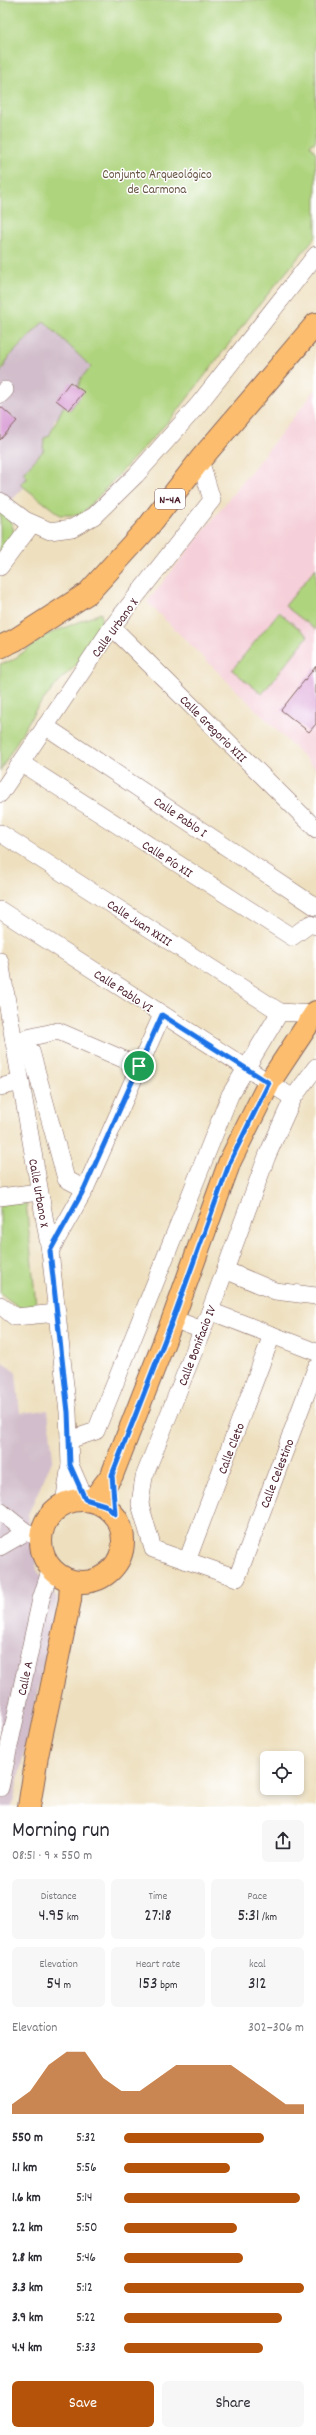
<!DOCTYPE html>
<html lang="en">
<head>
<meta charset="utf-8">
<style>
	body { margin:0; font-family:Dekko,sans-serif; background:#f7f7f7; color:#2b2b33; height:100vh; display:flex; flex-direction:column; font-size:15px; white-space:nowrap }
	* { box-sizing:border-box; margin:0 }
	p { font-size:13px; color:#7c7c81 }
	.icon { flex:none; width:22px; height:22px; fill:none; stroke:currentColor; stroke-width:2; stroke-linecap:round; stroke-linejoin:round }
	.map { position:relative; height:1807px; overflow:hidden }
	.side { display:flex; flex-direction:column; background:#fff; flex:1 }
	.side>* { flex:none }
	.controls { position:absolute; left:260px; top:1751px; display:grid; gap:8px }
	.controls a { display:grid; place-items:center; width:44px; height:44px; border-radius:6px; background:#fff; box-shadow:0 2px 6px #0003; font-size:20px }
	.pin { position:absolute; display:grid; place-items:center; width:34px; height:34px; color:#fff; margin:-17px; border:2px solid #fff; border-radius:50%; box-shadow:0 1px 4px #0007 }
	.round { display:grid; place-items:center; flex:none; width:42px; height:42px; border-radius:6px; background:#f7f7f7 }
	.head { display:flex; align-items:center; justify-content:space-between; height:68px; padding:0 12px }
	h1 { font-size:22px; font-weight:600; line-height:30px }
	.metrics { display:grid; grid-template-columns:repeat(3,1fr); gap:6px; height:68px; padding:4px 12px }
	.metrics div { display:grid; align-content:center; border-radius:6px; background:#f7f7f7; text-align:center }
	.metrics b { font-size:17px; font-weight:600 }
	.metrics small { font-size:11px; font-weight:400 }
	.metrics p { font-size:11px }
	.chart { height:112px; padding:8px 12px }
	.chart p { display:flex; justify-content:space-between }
	.chart svg { width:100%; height:72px; margin-top:4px; fill:#b45309; opacity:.7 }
	.button { display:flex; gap:8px; margin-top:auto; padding:8px 12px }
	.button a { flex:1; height:46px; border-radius:6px; background:#b45309; color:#fff; font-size:16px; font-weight:600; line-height:46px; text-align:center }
	.button a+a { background:#f7f7f7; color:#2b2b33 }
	ul { padding:0 12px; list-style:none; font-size:13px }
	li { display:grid; grid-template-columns:64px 48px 1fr; align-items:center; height:30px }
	li i { height:10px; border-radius:5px; background:#b45309 }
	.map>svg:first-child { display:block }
	.built { fill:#f5cfd9 }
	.industrial { fill:#d1bdcb }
	.green { fill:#afd47e; stroke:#7c7a54 }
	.building { fill:#d99dd5 }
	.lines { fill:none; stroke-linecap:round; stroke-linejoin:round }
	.minor-casing { stroke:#83635f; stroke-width:18 }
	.major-casing { stroke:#83635f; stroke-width:24 }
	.highway-casing { stroke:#83635f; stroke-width:24 }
	.minor { stroke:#fff; stroke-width:17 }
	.major { stroke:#fcbd6e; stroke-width:22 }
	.highway { stroke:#fcbd6e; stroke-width:22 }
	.route-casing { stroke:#fff; stroke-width:8 }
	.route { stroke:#1a73e8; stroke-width:5 }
	.labels { text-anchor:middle; stroke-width:3; stroke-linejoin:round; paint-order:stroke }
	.shield { fill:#fff; stroke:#80626b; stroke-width:1 }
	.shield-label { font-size:12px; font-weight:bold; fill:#4a1f2b }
	.park-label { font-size:13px; fill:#685544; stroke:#fff }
	.street-label { font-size:13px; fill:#4a1f2b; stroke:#fff }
</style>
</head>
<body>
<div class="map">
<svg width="316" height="1807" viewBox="0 0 316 1807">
	<rect width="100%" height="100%" fill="#fff"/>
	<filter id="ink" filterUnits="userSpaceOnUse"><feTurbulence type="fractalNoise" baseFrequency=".025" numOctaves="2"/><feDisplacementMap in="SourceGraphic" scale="8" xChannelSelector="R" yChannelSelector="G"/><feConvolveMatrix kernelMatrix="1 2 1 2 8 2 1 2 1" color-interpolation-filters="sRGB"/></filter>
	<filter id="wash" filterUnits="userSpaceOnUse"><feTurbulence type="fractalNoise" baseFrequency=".012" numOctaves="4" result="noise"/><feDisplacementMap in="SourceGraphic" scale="16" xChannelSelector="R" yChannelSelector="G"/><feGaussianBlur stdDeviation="0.9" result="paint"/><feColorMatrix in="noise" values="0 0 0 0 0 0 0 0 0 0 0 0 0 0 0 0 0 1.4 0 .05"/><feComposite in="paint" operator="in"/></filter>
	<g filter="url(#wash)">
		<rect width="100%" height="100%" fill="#eee0bf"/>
		<path class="built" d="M316,389V769L147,602Z"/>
		<g class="industrial">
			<path d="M44,321L91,367L84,392L69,410L55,419L49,436L44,439L43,451L23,473L29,478L21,485L24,487L2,511L0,509V373L10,356Z"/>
			<path d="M0,1360L16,1373L20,1413L48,1410L53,1459L28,1514L37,1570L58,1599L12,1807H0Z"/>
		</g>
		<g class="green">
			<path d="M0,0H316V141L310,145L316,153V236L254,311L177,412L81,515H60L20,484L28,478L23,473L43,451L44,438L49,436L64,405L70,410L83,392L78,388L81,378L91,367L44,321L10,356L0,373Z"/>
			<path d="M0,509L11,522L15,535L0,560Z"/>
			<path d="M316,568V630L285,606Z"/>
			<path d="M279,612L308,636L262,694L232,670Z"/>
			<path d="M101,613L103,641L61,679L36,709L0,771V664L13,660L46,635Z"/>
			<path d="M2,1202H26L36,1306L20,1308L0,1293V1205Z"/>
		</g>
		<g id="blocks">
			<g class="building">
				<path d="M70,382L84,392L69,410L56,400Z"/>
				<path d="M0,406L17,421L0,440Z"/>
				<path d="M316,666V724L309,732L281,710Z"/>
			</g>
		</g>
	</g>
	<g filter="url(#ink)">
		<use href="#blocks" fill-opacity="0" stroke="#83635f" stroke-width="1"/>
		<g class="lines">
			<defs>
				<g id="minor">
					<path d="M0,395L5,390"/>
					<path d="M0,501L25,520L50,531L72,528L94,516L136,475L198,405L316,255"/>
					<path d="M0,567L32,524"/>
					<path d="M112,627L316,829"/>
					<path d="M45,726L316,907"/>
					<path d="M21,763L292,937L310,924L316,926"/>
					<path d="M0,794L112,627L212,500L200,460"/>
					<path d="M0,833L280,1012"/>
					<path d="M0,910L293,1098"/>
					<path d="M0,961L50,1251L68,1412L70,1465L64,1503"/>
					<path d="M14,1041L31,1051L66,1179L85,1189"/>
					<path d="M14,1041L58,1031L139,1066"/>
					<path d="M316,1067L293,1098L267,1156L210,1311L144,1477L140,1504L153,1549L237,1578L316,1368"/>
					<path d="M0,1087L21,1082"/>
					<path d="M0,1197L39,1192"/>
					<path d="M50,1251L85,1189L162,1015"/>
					<path d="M225,1270L275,1291L316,1296"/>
					<path d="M0,1305L15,1317L57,1313"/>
					<path d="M210,1311L316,1352"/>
					<path d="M173,1319L202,1330"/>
					<path d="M69,1440L96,1431L230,1095L280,1012L314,1014"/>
					<path d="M70,1465L85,1499"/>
					<path d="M0,1511L26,1532"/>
					<path d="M0,1547L26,1532L41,1538"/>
					<path d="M187,1561L272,1335"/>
					<path d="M0,1788L41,1599L51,1568"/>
				</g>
				<g id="major">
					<circle cx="82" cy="1541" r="41"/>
					<path d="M93,1500L112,1475L173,1319L230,1161L269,1083L316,1012"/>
					<path d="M29,1807L37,1756L70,1600L71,1581"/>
				</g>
				<path id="highway" d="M0,647L15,640L88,593L148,527L200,460L316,324"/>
			</defs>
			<use href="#minor" class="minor-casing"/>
			<use href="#major" class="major-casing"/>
			<use href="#highway" class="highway-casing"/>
			<use href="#minor" class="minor"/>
			<use href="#major" class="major"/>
			<use href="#highway" class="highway"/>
		</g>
	</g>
	<g class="lines" filter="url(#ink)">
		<defs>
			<path id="route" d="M162,1015L269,1083L230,1162L173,1319L112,1475L115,1514L105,1505L85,1499L70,1465L68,1412L50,1251L84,1189Z"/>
		</defs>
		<use href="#route" class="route-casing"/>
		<use href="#route" class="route"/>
	</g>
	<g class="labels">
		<rect class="shield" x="155" y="489" width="30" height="20" rx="3"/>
		<g class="shield-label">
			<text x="170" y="503">N-4A</text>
		</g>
		<g class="park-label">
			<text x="157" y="178">Conjunto Arqueológico<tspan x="157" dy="15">de Carmona</tspan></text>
		</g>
		<g class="street-label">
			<text transform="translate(114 627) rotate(-54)" y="5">Calle Urbano X</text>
			<text transform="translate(214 728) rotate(45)" y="5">Calle Gregorio XIII</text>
			<text transform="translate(181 816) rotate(34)" y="5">Calle Pablo I</text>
			<text transform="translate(168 858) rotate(33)" y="5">Calle Pío XII</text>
			<text transform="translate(140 922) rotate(33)" y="5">Calle Juan XXIII</text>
			<text transform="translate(124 990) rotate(33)" y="5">Calle Pablo VI</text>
			<text transform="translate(40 1193) rotate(80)" y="5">Calle Urbano X</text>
			<text transform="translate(196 1345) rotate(-69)" y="5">Calle Bonifacio IV</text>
			<text transform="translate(230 1448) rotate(-69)" y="5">Calle Cleto</text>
			<text transform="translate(276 1473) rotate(-69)" y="5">Calle Celestino</text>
			<text transform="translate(24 1678) rotate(-78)" y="5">Calle A</text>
		</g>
	</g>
</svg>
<div class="controls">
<a><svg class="icon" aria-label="locate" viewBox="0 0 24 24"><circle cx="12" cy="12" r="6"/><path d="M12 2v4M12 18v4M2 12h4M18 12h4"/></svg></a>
</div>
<div class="pin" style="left:139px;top:1066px;background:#1e9e55"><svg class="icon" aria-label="arrive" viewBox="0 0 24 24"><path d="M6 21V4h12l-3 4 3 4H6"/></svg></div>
</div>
<section class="side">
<div class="head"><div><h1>Morning run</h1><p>08:51 · 9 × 550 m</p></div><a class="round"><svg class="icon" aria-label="share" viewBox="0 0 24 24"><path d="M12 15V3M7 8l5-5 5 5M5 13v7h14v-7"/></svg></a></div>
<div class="metrics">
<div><p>Distance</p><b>4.95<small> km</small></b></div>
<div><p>Time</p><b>27:18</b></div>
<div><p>Pace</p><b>5:31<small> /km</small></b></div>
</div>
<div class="metrics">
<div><p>Elevation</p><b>54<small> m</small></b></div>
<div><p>Heart rate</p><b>153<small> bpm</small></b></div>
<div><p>kcal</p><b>312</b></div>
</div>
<div class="chart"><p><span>Elevation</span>302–306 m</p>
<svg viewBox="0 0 160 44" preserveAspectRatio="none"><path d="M0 44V38L10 30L20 14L30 6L40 6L50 22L60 30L70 30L80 22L90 14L100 14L110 14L120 14L130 22L140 30L150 38L160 38V44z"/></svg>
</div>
<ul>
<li><b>550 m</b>5:32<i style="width:78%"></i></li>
<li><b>1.1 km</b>5:56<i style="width:59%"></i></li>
<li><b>1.6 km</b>5:14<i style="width:98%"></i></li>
<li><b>2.2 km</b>5:50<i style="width:63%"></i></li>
<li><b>2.8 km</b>5:46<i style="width:66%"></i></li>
<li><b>3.3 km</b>5:12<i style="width:100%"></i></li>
<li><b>3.9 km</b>5:22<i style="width:88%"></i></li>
<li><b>4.4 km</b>5:33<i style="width:77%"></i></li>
</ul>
<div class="button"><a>Save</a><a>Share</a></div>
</section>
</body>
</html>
